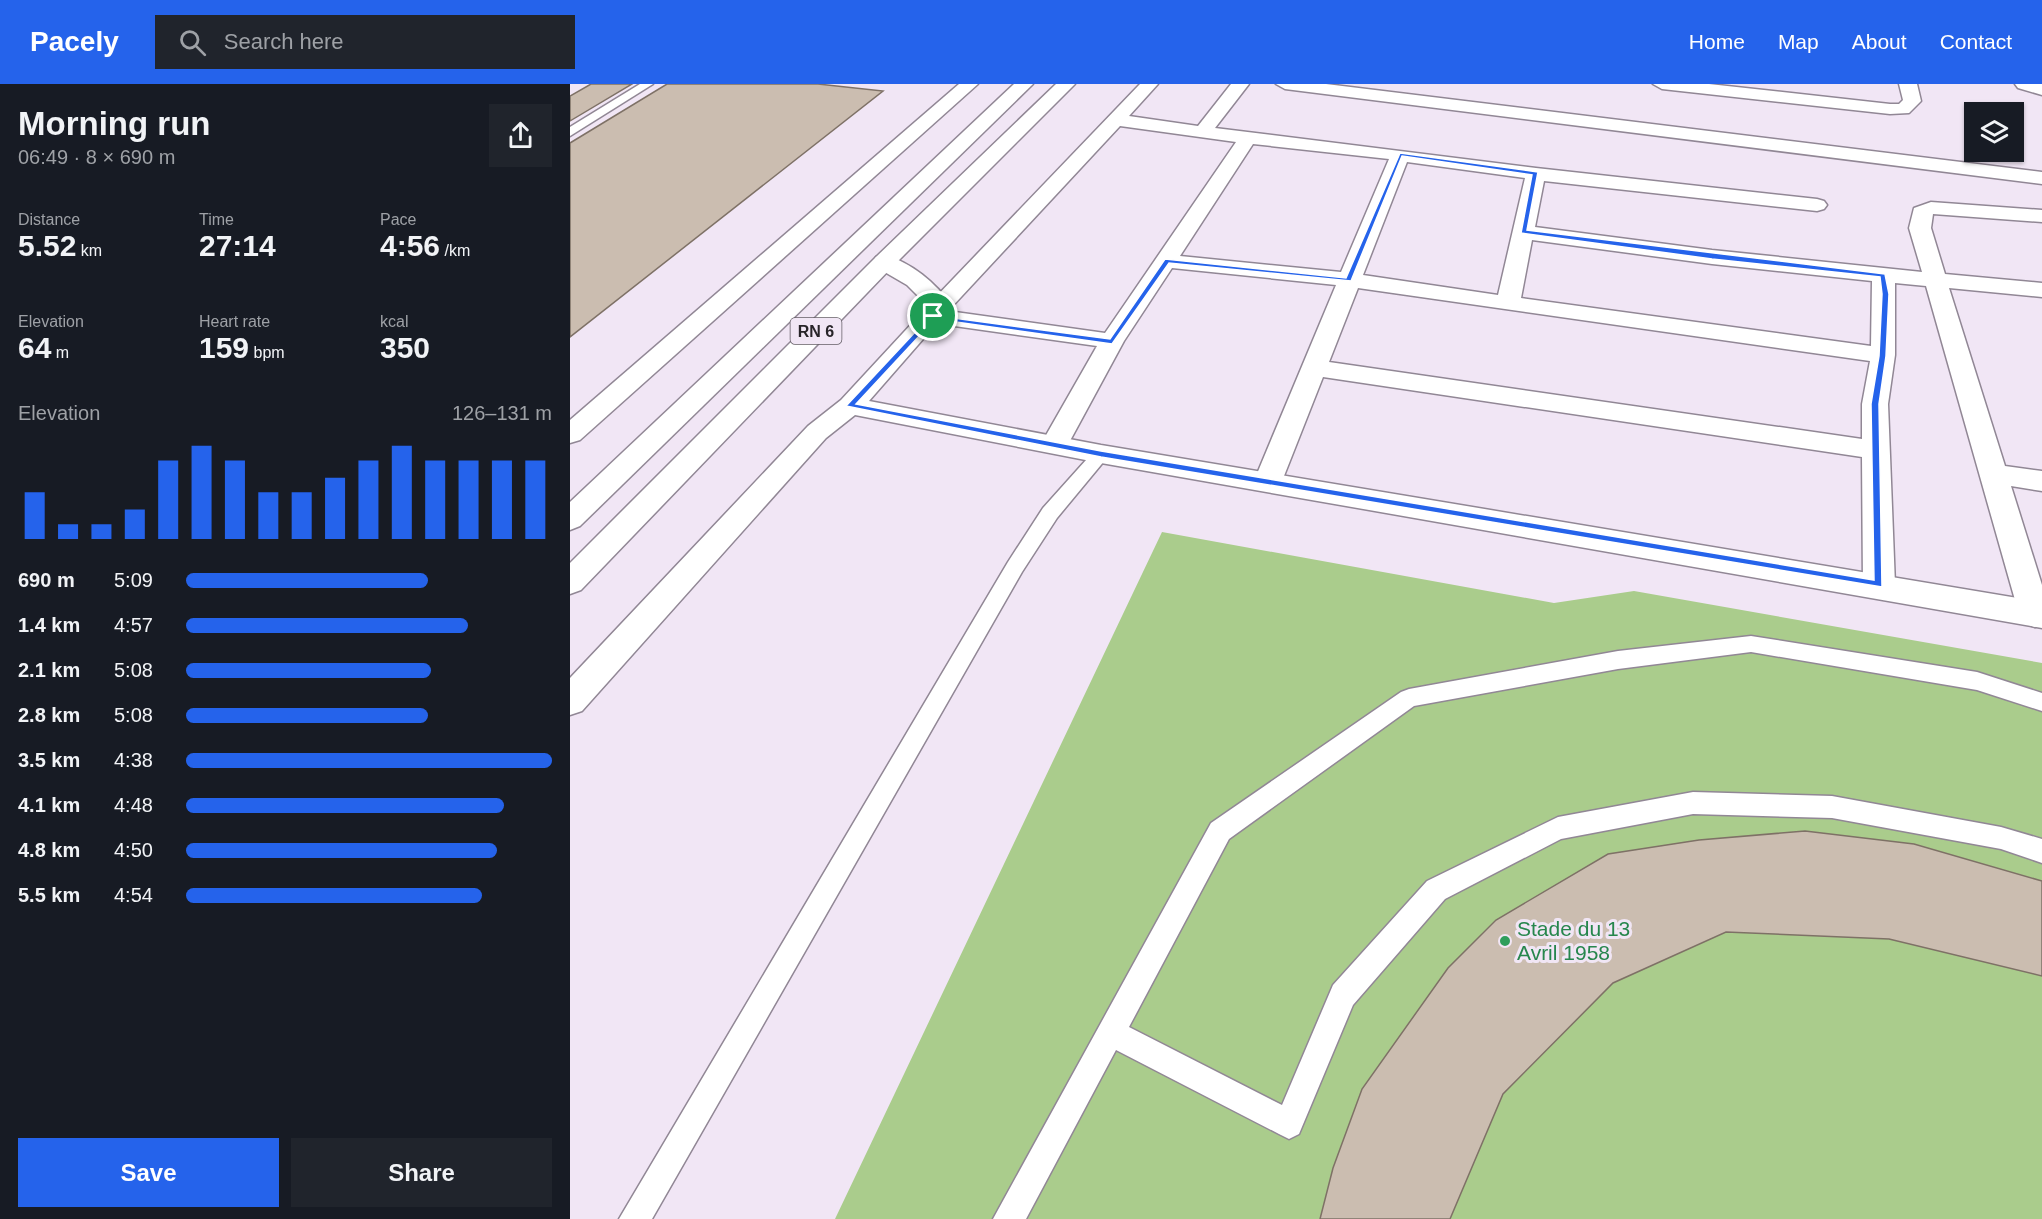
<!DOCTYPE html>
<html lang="en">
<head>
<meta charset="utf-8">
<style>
	body { margin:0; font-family:Arial,sans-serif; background:#20242c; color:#f1f3f6; height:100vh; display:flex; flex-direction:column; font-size:22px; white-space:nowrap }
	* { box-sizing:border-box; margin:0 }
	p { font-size:20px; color:#9ea1a6 }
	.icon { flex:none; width:33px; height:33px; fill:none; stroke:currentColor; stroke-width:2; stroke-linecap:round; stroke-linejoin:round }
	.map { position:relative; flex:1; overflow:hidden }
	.panel { display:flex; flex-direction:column; background:#171b24; width:570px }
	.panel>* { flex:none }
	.tools { position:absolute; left:1394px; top:18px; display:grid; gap:12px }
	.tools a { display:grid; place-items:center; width:60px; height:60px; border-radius:0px; background:#171b24; box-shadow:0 2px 4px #0004; font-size:30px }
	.pin { position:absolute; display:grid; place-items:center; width:51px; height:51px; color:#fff; margin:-26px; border:3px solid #fff; border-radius:50%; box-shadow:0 2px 6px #0007 }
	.round { display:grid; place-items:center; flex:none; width:63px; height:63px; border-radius:0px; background:#20242c }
	.head { display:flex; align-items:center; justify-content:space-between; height:102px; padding:0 18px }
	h1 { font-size:33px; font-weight:700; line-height:45px }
	.figures { display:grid; grid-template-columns:repeat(3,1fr); gap:9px; height:102px; padding:6px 18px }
	.figures div { display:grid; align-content:center }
	.figures b { font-size:30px; font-weight:700 }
	.figures small { font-size:16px; font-weight:400 }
	.figures p { font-size:16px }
	.chart { height:168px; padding:12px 18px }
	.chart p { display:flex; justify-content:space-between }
	.chart svg { width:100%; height:108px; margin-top:6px; stroke:#2563eb; stroke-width:6 }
	.cta { display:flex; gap:12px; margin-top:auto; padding:12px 18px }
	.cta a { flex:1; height:69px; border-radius:0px; background:#2563eb; color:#fff; font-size:24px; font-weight:700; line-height:69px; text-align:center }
	.cta a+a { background:#20242c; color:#f1f3f6 }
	ul { padding:0 18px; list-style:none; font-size:20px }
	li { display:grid; grid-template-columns:96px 72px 1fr; align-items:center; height:45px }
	li i { height:15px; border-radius:8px; background:#2563eb }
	header { display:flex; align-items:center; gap:36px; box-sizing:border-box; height:84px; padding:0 30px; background:#2563eb; color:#fff }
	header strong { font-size:28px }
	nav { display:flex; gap:33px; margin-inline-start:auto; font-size:21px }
	.search { width:420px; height:54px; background:#20242c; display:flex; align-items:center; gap:15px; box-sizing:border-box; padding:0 21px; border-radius:0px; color:#9ea1a6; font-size:22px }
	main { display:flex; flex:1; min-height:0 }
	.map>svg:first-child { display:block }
	.green { fill:#aacc8c }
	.building { fill:#cbbdb0; stroke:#7e7166; stroke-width:1.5 }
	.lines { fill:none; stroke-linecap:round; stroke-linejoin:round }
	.service-casing { stroke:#918795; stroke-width:3 }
	.minor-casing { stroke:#918795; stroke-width:3 }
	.tertiary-casing { stroke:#918795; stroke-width:3 }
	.secondary-casing { stroke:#918795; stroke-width:3 }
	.primary-casing { stroke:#918795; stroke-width:3 }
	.service { fill:#fff; fill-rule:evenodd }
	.minor { fill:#fff; fill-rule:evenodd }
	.tertiary { fill:#fff; fill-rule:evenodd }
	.secondary { fill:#fff; fill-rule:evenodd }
	.primary { fill:#fff; fill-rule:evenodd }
	.route { fill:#2563eb; stroke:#fff; stroke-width:1.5; fill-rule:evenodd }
	.leisure-dot { fill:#2e9e5b; stroke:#f1e6f5; stroke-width:2 }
	.labels { text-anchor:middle; stroke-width:6; stroke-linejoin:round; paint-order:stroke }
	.shield { fill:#f1e6f5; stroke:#645e66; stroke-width:1.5 }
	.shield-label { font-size:16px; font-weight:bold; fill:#282429 }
	.near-leisure-label { font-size:21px; fill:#27864d; stroke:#f1e6f5; text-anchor:start }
</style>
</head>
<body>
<header>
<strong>Pacely</strong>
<div class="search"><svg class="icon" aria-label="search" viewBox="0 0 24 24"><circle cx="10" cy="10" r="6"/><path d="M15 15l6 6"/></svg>Search here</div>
<nav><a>Home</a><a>Map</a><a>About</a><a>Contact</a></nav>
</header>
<main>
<section class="panel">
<div class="head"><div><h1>Morning run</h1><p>06:49 · 8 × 690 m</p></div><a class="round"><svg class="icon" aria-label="share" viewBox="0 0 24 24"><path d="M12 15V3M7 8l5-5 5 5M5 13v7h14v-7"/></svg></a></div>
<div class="figures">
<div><p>Distance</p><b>5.52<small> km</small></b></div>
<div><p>Time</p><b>27:14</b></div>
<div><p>Pace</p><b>4:56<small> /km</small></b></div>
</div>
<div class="figures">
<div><p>Elevation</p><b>64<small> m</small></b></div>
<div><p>Heart rate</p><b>159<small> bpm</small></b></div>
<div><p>kcal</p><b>350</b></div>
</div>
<div class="chart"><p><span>Elevation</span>126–131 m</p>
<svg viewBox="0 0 160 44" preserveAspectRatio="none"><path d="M5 44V25M15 44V38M25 44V38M35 44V32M45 44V12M55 44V6M65 44V12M75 44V25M85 44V25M95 44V19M105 44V12M115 44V6M125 44V12M135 44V12M145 44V12M155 44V12"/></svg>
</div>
<ul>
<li><b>690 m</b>5:09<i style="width:66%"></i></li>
<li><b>1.4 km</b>4:57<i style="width:77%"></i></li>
<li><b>2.1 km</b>5:08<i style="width:67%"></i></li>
<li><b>2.8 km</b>5:08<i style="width:66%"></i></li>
<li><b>3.5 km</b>4:38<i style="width:100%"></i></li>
<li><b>4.1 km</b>4:48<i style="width:87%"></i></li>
<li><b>4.8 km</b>4:50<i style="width:85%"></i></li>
<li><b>5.5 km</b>4:54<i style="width:81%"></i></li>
</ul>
<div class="cta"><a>Save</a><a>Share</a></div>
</section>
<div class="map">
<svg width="1472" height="1135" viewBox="0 0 1472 1135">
	<rect width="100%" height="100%" fill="#f1e6f5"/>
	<path class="green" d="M592,448L984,519L1064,507L1472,579V1135H265Z"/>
	<g class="building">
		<path d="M21,0H62L0,37V12Z"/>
		<path d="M97,0H248L313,7L0,253V59Z"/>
		<path d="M1235,747L1344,760L1472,797V892L1319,855L1156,848L1043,899L933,1010L880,1135H750L763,1084L792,1005L878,884L926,836L1038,770L1129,756Z"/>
	</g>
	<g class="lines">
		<defs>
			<g id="service">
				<path d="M70,0H83L0,52V43Z"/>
				<path d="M531,364L540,370L487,434L452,488L82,1135H49L438,478L473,424L525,366Z"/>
				<path d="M1181,552L1407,588L1472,609V627L1407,606L1181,568L1048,585L844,622L659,755L559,943L712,1021L763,901L857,797L988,733L1123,708L1262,712L1431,743L1472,755V779L1431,765L1262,734L1123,730L991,755L875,815L783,921L729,1050L719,1055L709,1050L546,966L456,1135H423L641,739L831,608L839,605L1048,567Z"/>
			</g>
			<g id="minor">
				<path d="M570,0H588L559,32L628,42L661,0H679L645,44L966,84L1247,115L1254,117L1257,121L1254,125L1247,127L974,97L965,143L1142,166L1352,188L1339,144L1344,124L1361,118L1472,126V138L1363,130L1361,144L1375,190L1472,199V213L1379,204L1435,382L1472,387V407L1441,402L1472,501V540L1465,543L1454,539L1449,530L1356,202L1325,199V271L1318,320L1325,501L1320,509L1309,513L1298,509L1293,501L1292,373L753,293L712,397L708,404L698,407L688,404L684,397L766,201L602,184L554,257L495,366L485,369L475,366L471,360L527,262L363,239L355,237L351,232L355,227L361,225L358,222L362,217ZM550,42L666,58L535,249L378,227ZM683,60L819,75L771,188L610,172ZM837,78L955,94L928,211L793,191ZM962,156L1142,180L1302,197L1301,262L951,214ZM788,204L1300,277L1292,320V355L759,278Z"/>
				<path d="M706,0H756L1472,88V100L715,5Z"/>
				<path d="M1083,0H1139L1320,20H1329L1333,16L1329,0H1347L1351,17L1339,29L1320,30L1092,5Z"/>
				<path d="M1445,0H1472V11L1448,4Z"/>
			</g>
			<path id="tertiary" d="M314,171C341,178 366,199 382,222L299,317L531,361L1472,518V544L531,379L285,331L256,354L12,627L0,631V594L238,342L271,316L358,222L337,201L306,183L303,178L306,173Z"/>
			<path id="secondary" d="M389,0H408L10,356L0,359V336Z"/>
			<g id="primary">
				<path d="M444,0H463L10,442L0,446V418Z"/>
				<path d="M486,0H505L322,183L11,506L0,510V479L306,173Z"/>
			</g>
		</defs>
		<use href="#service" class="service-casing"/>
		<use href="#minor" class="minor-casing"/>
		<use href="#tertiary" class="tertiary-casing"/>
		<use href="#secondary" class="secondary-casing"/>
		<use href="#primary" class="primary-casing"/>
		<use href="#service" class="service"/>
		<use href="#minor" class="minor"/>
		<use href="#tertiary" class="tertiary"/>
		<use href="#secondary" class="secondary"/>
		<use href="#primary" class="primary"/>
	</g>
	<path class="route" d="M830,69L968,88L957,146L1315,190L1319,210L1316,272L1309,320L1312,503L531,373L276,322L361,231L540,255L595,175L776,194ZM832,72L962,91L951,149L1142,175L1310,193L1312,210L1309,272L1301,320L1304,496L531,367L286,320L365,235L542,260L599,179L781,197Z"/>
	<circle class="leisure-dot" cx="935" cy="857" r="6"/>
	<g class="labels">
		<rect class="shield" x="220.5" y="234" width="51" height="26" rx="4.5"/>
		<g class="shield-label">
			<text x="246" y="253">RN 6</text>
		</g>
		<g class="near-leisure-label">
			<text x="947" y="852">Stade du 13<tspan x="947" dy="24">Avril 1958</tspan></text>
		</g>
	</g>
</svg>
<div class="tools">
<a><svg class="icon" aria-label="layers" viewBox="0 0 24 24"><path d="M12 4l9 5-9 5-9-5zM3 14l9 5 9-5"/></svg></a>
</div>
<div class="pin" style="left:363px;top:232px;background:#1e9e55"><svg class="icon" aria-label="arrive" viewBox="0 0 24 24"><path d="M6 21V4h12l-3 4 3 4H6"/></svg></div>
</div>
</main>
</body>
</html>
